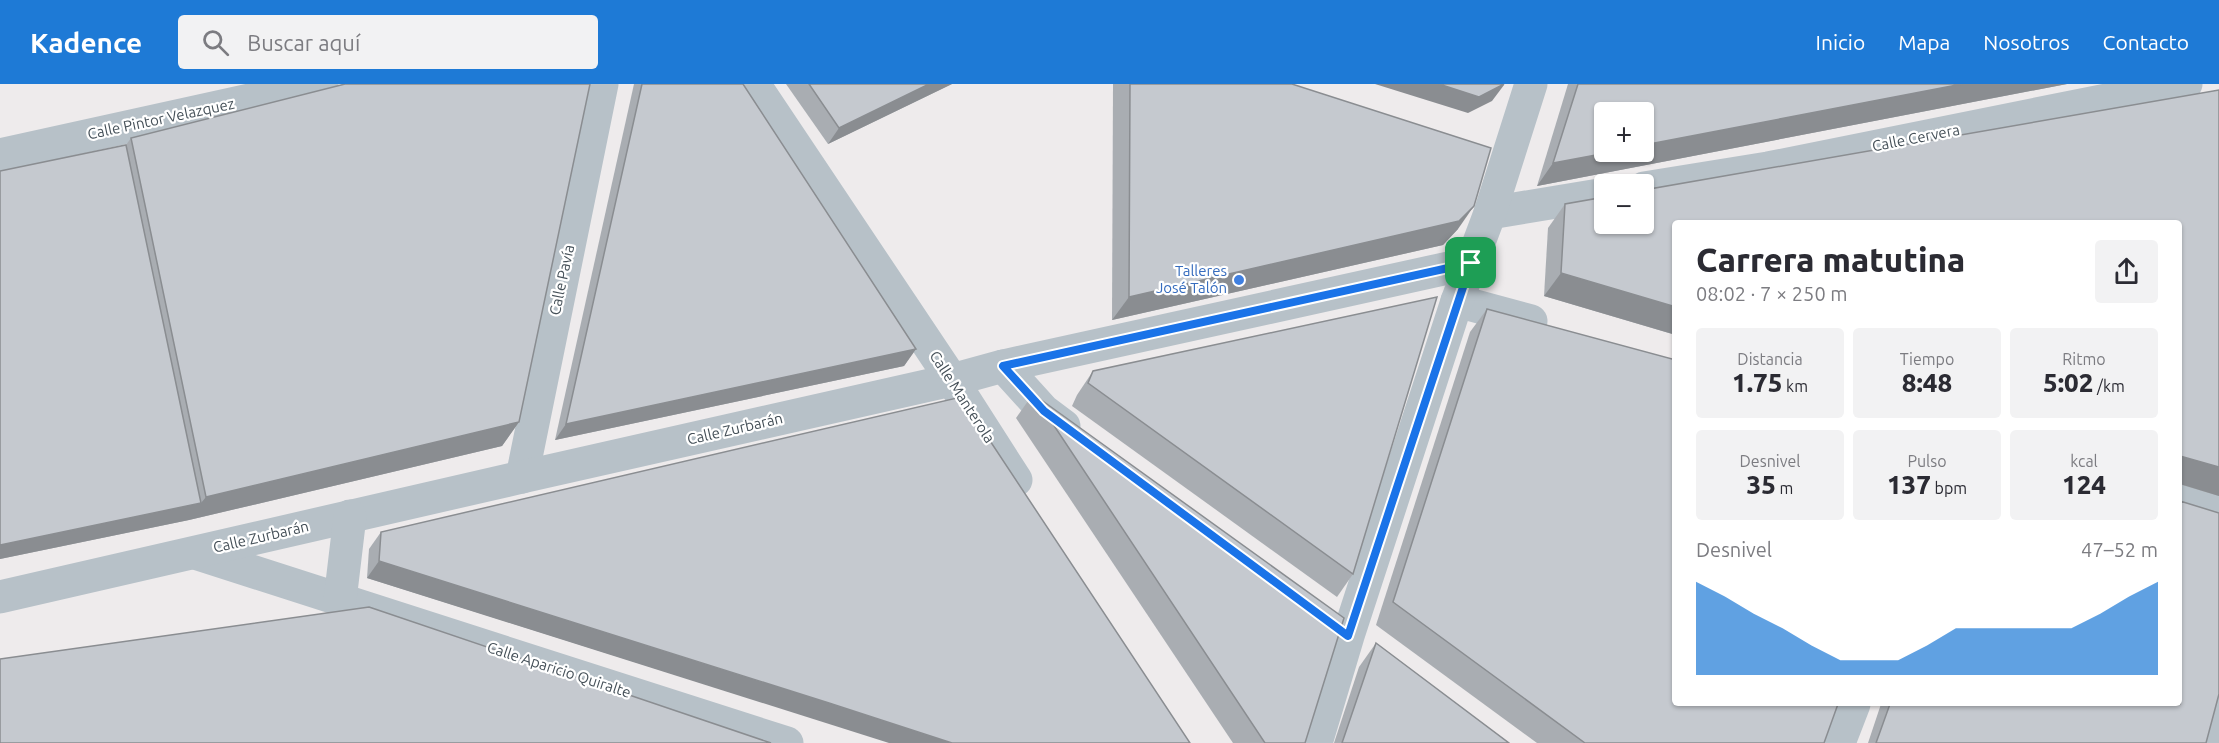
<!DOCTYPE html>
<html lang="es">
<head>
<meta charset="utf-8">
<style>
	body { margin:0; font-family:Ubuntu,sans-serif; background:#f2f2f3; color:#2b2b33; height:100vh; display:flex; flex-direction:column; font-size:22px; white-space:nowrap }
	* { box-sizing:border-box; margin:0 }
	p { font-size:20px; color:#7c7c81 }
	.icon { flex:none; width:33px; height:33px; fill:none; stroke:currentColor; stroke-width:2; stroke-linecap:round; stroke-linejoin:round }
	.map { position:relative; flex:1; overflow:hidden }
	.panel { position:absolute; left:1672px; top:136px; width:510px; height:486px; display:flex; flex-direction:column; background:#fff; border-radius:6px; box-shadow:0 2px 4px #0004 }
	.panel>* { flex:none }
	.controls { position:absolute; left:1594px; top:18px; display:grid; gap:12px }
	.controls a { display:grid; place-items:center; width:60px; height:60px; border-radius:6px; background:#fff; box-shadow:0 2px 4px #0004; font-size:30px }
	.pin { position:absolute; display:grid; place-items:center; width:51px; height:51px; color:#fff; margin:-26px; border-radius:12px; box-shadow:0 3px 9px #0006 }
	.round { display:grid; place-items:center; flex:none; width:63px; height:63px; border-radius:6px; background:#f2f2f3 }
	.headline { display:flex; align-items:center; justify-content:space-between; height:102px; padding:0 24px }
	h1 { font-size:33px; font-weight:800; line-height:45px }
	.metrics { display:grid; grid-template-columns:repeat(3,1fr); gap:9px; height:102px; padding:6px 24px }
	.metrics div { display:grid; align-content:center; border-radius:6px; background:#f2f2f3; text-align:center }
	.metrics b { font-size:26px; font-weight:800 }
	.metrics small { font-size:16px; font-weight:400 }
	.metrics p { font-size:16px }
	.chart { height:168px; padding:12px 24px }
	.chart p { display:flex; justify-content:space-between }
	.chart svg { width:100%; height:108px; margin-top:6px; fill:#1e7ad6; opacity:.7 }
	header { display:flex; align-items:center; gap:36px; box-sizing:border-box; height:84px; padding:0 30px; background:#1e7ad6; color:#fff }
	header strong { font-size:28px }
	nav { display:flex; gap:33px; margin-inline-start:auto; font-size:21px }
	.search { width:420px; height:54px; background:#f2f2f3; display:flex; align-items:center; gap:15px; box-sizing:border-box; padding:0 21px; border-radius:6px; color:#7c7c81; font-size:22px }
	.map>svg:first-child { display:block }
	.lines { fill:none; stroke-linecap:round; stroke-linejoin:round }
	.minor { stroke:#b7c1c8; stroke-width:33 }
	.wall { fill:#a9adb2 }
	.shaded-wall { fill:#8a8d91 }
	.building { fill:#c5c9cf; stroke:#8a8d91; stroke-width:1.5 }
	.route-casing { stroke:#fff; stroke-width:12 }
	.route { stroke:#1a73e8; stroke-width:8 }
	.shop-dot { fill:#3f7fe0; stroke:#fff; stroke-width:2 }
	.labels { text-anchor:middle; stroke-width:4.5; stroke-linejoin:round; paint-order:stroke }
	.street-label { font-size:15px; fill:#455058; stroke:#fff }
	.shop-label { font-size:15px; fill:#366cbe; stroke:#fff; text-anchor:end }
</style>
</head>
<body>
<header>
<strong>Kadence</strong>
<div class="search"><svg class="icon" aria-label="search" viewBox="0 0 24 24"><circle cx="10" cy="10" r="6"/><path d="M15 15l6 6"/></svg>Buscar aquí</div>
<nav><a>Inicio</a><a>Mapa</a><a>Nosotros</a><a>Contacto</a></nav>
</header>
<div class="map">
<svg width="2219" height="659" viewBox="0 0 2219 659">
	<rect width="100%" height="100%" fill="#eeebec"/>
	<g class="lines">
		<g class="minor">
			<path d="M754,0L952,296L1016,396"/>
			<path d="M0,71L322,0"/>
			<path d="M1644,104L1768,84L2186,0"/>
			<path d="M1490,129L1605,110"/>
			<path d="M1457,217L1531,237"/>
			<path d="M1003,282L1044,327L1064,342"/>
			<path d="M522,393L602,0"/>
			<path d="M2180,417L2219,428"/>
			<path d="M195,469L787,659"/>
			<path d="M0,513L522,393L952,296L1003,282L1471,179"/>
			<path d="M340,516L350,432"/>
			<path d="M1316,659L1348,552L1457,217L1490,129L1531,0"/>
			<path d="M1839,659L1854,620"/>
			<path d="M2210,659L2219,626"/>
		</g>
	</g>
	<g class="wall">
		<path d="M634,0H743L916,265L904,282L555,356Z"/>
		<path d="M786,0H952L828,60Z"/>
		<path d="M1113,0H1292L1458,145L1443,161L1112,236Z"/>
		<path d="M1568,0H2067L1537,102Z"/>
		<path d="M2219,6V412L1544,212L1548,144L1565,120Z"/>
		<path d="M131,54L519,338L502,362L189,436L0,475V87L126,61Z"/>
		<path d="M1487,225L1824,659H1537L1376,541L1470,248Z"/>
		<path d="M1093,287L1353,490L1337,513L1072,322L1077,311Z"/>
		<path d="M1033,310L1305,659H1233L1016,334Z"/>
		<path d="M381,448L817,635L367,494L369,465Z"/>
		<path d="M1376,559L1509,659H1334L1359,583Z"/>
		<path d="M1881,620H2180L2206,659H1868Z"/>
	</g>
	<g class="shaded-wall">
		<path d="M929,0H952L828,60L839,44Z"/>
		<path d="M1375,0H1439L1504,1L1492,17L1468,29Z"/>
		<path d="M1962,0H2067L1537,102L1553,79L1612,68H1644V61Z"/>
		<path d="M1474,122L1458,145L1443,161L1112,236L1129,213Z"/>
		<path d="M1561,189L1676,223V251L1544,212Z"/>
		<path d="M916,265L904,282L555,356L566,340Z"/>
		<path d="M519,338L502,362L189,436L0,475V461L201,419L206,413Z"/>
		<path d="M2180,372L2219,383V412L2180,400Z"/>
		<path d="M379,477L829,619L952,659H889L367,494Z"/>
	</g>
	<g class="building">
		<path d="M345,0H590L519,338L206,413L131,54Z"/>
		<path d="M642,0H743L916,265L566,340Z"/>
		<path d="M809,0H929L839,44Z"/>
		<path d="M1130,0H1292L1491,64L1474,122L1459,137L1129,213Z"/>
		<path d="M1439,0H1504L1479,13Z"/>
		<path d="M1578,0H1962L1644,61V28H1605V68H1612L1553,79Z"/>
		<path d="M2219,6V383L2180,372V140H1676V223L1561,189L1565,120L1605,113V140H1644V106Z"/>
		<path d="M126,61L201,419L0,461V87Z"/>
		<path d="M1437,213L1353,490L1088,299L1093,287Z"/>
		<path d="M1487,225L1676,276V620H1838L1824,659H1585L1393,518Z"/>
		<path d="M1033,310L1344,534L1305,659H1265Z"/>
		<path d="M961,313L1190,659H952L829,619L379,477L381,448Z"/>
		<path d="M2180,417L2219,429V610L2206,659H1876L1890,620H2180Z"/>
		<path d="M369,523L771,659H0V575Z"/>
		<path d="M1376,559L1509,659H1342Z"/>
	</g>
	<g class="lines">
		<defs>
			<path id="route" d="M1471,179L1348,552L1044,327L1003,282Z"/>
		</defs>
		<use href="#route" class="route-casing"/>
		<use href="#route" class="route"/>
	</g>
	<circle class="shop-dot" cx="1239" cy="196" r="6"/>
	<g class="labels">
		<g class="street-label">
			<text transform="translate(161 35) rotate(-12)" y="5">Calle Pintor Velazquez</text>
			<text transform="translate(1916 54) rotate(-11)" y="5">Calle Cervera</text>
			<text transform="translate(562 196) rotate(-78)" y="5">Calle Pavía</text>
			<text transform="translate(962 313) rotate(57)" y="5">Calle Manterola</text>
			<text transform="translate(735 345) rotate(-13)" y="5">Calle Zurbarán</text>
			<text transform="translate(261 453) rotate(-13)" y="5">Calle Zurbarán</text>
			<text transform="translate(559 586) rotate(18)" y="5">Calle Aparicio Quiralte</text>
		</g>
		<g class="shop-label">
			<text x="1227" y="192">Talleres<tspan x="1227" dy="17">José Talón</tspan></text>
		</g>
	</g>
</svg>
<div class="controls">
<a>+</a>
<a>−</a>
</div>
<div class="pin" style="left:1471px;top:179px;background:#1e9e55"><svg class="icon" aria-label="arrive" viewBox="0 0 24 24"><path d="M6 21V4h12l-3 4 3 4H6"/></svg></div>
<section class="panel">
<div class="headline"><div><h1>Carrera matutina</h1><p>08:02 · 7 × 250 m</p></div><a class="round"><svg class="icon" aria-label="share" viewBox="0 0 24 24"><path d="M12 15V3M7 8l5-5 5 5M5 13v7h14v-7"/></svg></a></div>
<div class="metrics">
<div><p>Distancia</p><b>1.75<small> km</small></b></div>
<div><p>Tiempo</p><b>8:48</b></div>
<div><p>Ritmo</p><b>5:02<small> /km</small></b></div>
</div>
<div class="metrics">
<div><p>Desnivel</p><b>35<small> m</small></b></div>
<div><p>Pulso</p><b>137<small> bpm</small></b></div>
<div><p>kcal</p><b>124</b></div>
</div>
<div class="chart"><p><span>Desnivel</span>47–52 m</p>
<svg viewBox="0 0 160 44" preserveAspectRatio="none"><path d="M0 44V6L10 12L20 19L30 25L40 32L50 38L60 38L70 38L80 32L90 25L100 25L110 25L120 25L130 25L140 19L150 12L160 6V44z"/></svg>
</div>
</section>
</div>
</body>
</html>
